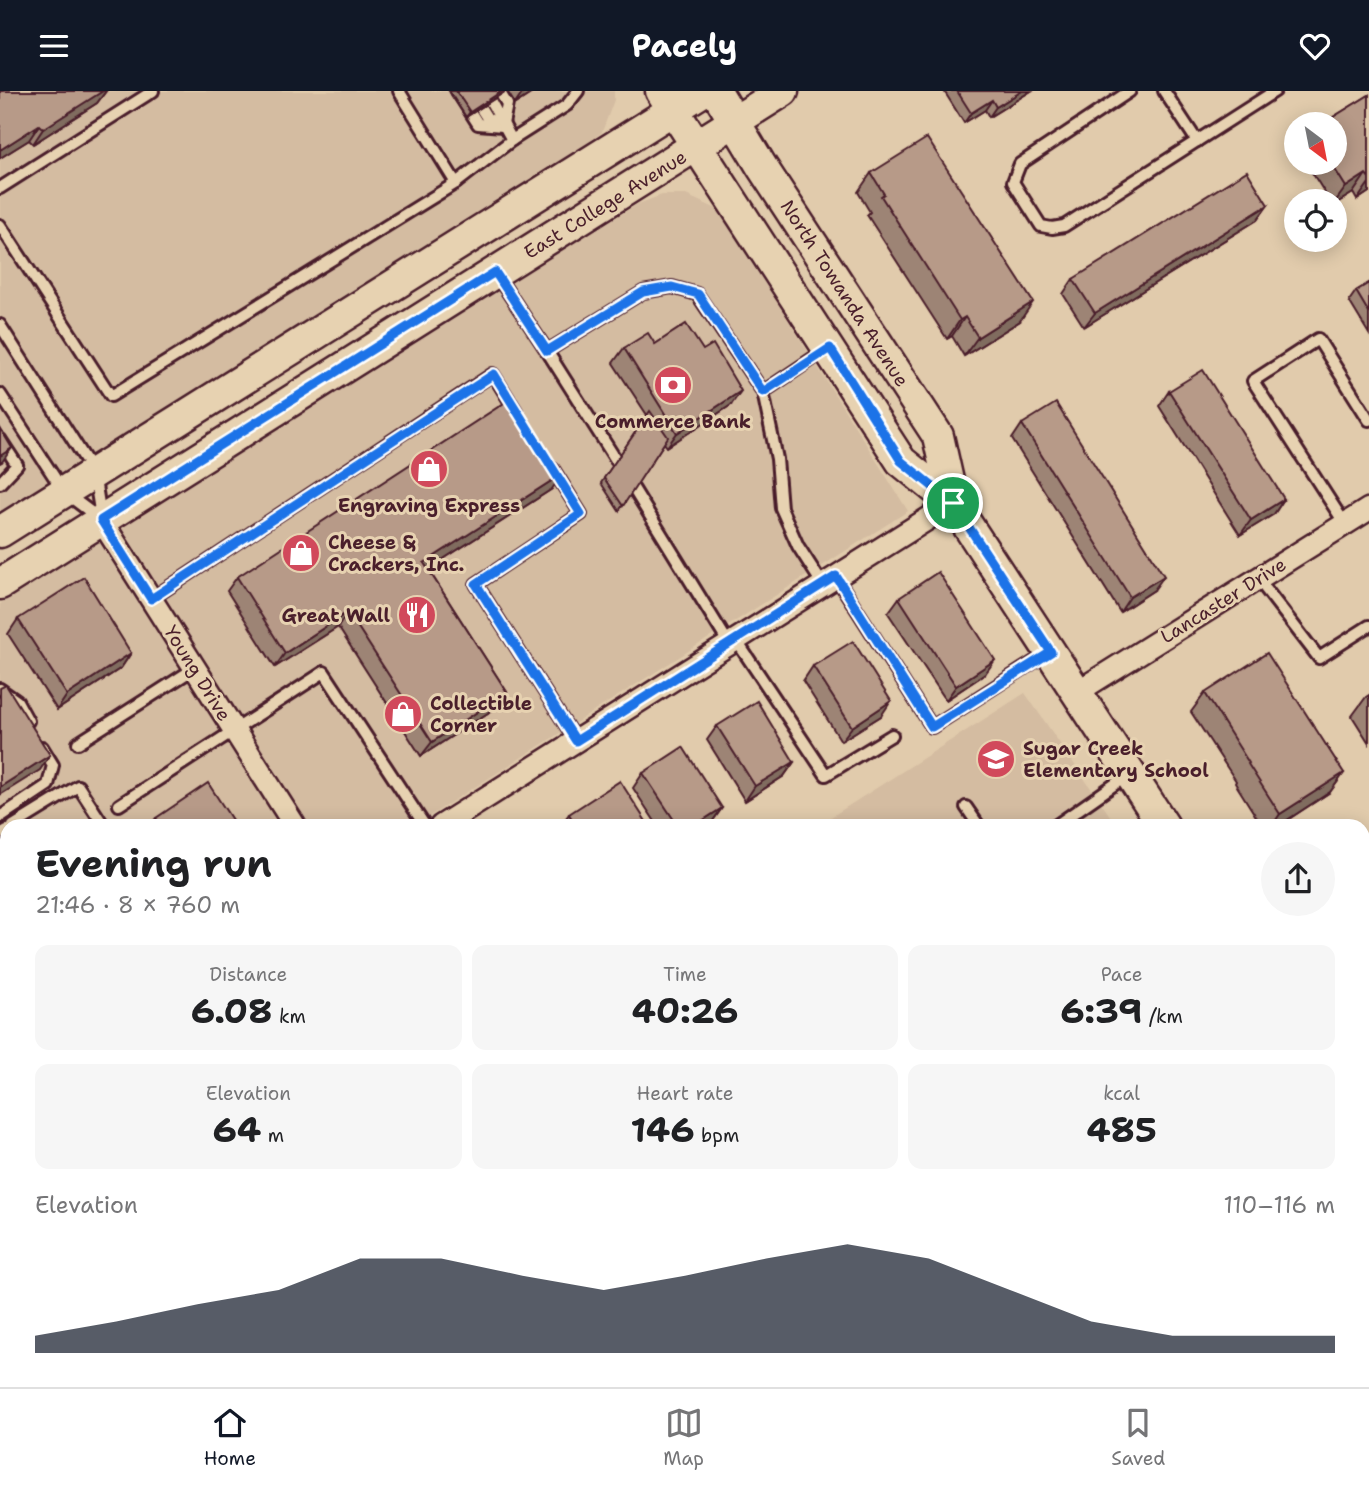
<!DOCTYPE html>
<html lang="en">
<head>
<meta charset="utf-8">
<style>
	body { margin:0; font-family:"Shantell Sans",sans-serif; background:#f6f6f6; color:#202124; height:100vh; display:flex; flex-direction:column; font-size:26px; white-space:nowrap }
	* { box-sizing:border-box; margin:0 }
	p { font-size:23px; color:#757577 }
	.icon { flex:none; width:38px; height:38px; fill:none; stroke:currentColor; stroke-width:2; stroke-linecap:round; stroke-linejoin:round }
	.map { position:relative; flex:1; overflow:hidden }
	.panel { position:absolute; left:0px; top:728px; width:1370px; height:569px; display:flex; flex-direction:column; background:#fff; border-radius:21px 21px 0 0; box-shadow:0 4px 18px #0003 }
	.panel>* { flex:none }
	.needle { width:46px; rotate:148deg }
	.tools { position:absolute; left:1284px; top:21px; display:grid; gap:14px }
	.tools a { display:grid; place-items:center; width:63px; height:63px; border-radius:50%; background:#fff; box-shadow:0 4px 18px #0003; font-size:35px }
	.pin { position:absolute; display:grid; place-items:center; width:60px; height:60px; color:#fff; margin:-30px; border:4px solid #fff; border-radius:50%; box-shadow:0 2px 7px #0007 }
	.round { display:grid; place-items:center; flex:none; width:74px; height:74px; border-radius:37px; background:#f6f6f6 }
	.head { display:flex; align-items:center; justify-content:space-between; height:119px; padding:0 35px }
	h1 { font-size:38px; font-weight:700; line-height:52px }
	.stats { display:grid; grid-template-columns:repeat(3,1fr); gap:10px; height:119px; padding:7px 35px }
	.stats div { display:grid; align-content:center; border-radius:14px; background:#f6f6f6; text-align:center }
	.stats b { font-size:35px; font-weight:700 }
	.stats small { font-size:19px; font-weight:400 }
	.stats p { font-size:19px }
	.chart { height:196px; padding:14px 35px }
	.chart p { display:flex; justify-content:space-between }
	.chart svg { width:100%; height:126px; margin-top:7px; fill:#111827; opacity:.7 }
	header { display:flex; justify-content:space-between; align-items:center; height:91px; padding:0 35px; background:#111827; color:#fff; font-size:32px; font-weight:700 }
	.tabs { display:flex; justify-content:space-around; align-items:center; height:98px; border-top:2px solid #e0e0e0; background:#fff; font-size:19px; color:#757577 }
	.tabs a { display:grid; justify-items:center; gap:4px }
	.tabs .on { color:#111827 }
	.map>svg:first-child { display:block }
	.built { fill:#d4bca1 }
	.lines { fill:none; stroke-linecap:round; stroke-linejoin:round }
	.lane-casing { stroke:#4a1f2b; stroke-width:16 }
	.street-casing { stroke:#4a1f2b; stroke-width:26 }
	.secondary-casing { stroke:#4a1f2b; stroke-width:35 }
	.lane { stroke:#e7d2b1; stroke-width:10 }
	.street { stroke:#e7d2b1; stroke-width:21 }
	.secondary { stroke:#e7d2b1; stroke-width:30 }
	.wall { fill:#9d8475; stroke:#4a1f2b; stroke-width:2 }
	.shaded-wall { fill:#806c5f; stroke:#4a1f2b; stroke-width:2 }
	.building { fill:#b79a88; stroke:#4a1f2b; stroke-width:2 }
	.route-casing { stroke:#fff; stroke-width:14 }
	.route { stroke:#1a73e8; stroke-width:9 }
	.labels { text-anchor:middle; stroke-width:6; stroke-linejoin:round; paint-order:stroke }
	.street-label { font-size:19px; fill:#4a1f2b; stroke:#e7d2b1 }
	.poi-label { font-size:19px; font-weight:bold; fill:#4a1f2b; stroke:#e7d2b1; text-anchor:start }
</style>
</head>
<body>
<header><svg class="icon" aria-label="menu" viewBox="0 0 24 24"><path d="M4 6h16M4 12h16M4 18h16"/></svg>Pacely<svg class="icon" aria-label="heart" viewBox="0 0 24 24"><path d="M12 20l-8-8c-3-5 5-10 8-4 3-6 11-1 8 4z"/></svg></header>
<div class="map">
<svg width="1369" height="1296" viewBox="0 0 1369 1296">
	<rect width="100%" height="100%" fill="#e1cbac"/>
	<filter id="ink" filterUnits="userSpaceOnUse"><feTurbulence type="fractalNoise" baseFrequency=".0143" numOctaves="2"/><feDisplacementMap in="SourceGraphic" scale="14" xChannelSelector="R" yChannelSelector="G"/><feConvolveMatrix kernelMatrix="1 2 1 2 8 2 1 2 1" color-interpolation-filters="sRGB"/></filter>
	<g filter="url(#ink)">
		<g class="built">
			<path d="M0,0H614V9L602,41L581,57L0,423Z"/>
			<path d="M662,104H686L719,119L908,420L414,735H7V1290H162L152,1296H0V513L465,219L638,113Z"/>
			<path d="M1025,602L1117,735H817Z"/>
			<path d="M1363,1093L1369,1101V1296H488L484,1290H1363Z"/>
		</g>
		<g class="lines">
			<defs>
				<g id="lane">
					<path d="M457,0L478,33L503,35"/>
					<path d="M470,0L487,27L497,32"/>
					<path d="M485,0L512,49L567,14L578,0"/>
					<path d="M499,0L507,13L503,33"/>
					<path d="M1130,0L1020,73L1013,91L1041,135L1052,137L1064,135L1275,0"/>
					<path d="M1164,0L1197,50"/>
					<path d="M456,92L512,49"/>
					<path d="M0,97L153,0"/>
					<path d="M0,134L111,305L456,92L399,0"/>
					<path d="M496,183L547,260L643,201L672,196L697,203L763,301L827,258"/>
					<path d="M0,234L94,382L101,426"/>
					<path d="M547,260L616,369"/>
					<path d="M763,301L777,368L781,417L798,455L823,494"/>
					<path d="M0,303L64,401L100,428"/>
					<path d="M0,348L17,374L0,392"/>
					<path d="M553,378L581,423L476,493L576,650"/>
					<path d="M633,397L729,553"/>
					<path d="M1345,433L1253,290L1318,248L1369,329"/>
					<path d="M836,486L932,636L1048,562"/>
					<path d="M1258,488L1319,567L1369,535"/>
					<path d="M151,508L493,283L516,320"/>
					<path d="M736,549L826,684L892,644"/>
					<path d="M0,598L17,610L28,630"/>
					<path d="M78,652L195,577"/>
					<path d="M119,714L324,581L425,735"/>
					<path d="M966,716L979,735"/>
					<path d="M0,726L48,694L53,674L42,656"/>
					<path d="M13,735L78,695L104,735"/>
					<path d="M1055,735L1128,684"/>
					<path d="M0,743L7,739"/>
					<path d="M0,1024L7,1020"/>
					<path d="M1243,1290L1265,1296"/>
					<path d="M113,1296L123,1290"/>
					<path d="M871,1296L879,1290"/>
				</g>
				<g id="street">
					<path d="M101,429L295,735"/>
					<path d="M1077,601L1369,418"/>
					<path d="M441,735L953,412"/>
					<path d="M1363,930L1369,927"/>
				</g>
				<g id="secondary">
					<path d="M661,0L901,370L953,412L1164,735"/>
					<path d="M716,0L762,76L938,345L953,412"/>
					<path d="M0,441L703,0"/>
					<path d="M0,493L783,0"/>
					<path d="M1363,1037L1369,1046"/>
				</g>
			</defs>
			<use href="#lane" class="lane-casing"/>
			<use href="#street" class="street-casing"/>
			<use href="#secondary" class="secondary-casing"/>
			<use href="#lane" class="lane"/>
			<use href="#street" class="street"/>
			<use href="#secondary" class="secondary"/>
		</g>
		<g class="wall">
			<path d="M0,0H106L97,12L33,53L29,49L0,67Z"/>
			<path d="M449,0H506L466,26Z"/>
			<path d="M507,0H535L515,13Z"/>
			<path d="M944,0H1031L989,26L985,19L964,32Z"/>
			<path d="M1369,4V101L1357,109L1353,102L1335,113V110H1330L1306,72H1335L1326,33L1330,28Z"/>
			<path d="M871,82L1020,230L964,265L952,245L947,248L867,124L870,121L858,101Z"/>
			<path d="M1268,114L1257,129L1084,236L1063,203L1073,188Z"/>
			<path d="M1369,192V243L1349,210L1356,200Z"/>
			<path d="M655,253L731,314L667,356L664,352L619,420L601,392L647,324L613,272L624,257Z"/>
			<path d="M1169,300L1284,408L1274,423L1240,444L1159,315Z"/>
			<path d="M1022,333L1154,499L1120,521L1012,348Z"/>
			<path d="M552,398L428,478L507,601L497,616L421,665L338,536L275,576L227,500L237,486Z"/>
			<path d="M899,507L985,583L946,609L888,522Z"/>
			<path d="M18,528L131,562L121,577L57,619L8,543Z"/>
			<path d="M813,575L881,625L841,650L803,590Z"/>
			<path d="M1205,602L1344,682L1330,701L1278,735H1262L1235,692L1236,690L1191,621Z"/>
			<path d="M1369,604V652L1352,625L1366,606Z"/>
			<path d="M717,635L794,671L784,685L745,710L707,649Z"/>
			<path d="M643,682L722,717L712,731L707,735H658L633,697Z"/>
			<path d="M569,723L649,735H560Z"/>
			<path d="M156,727L236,735H150Z"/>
			<path d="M7,1035V1258L0,1268V1040Z"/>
			<path d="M320,1290H335L325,1296Z"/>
		</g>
		<g class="shaded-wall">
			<path d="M99,0H106L97,12L33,53L43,38Z"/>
			<path d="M502,0H506L466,26L470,21Z"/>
			<path d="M524,0H535L515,13Z"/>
			<path d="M1022,0H1031L989,26L996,16Z"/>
			<path d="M992,9L985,19L964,32L971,22Z"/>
			<path d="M39,34L29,49L0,67V59Z"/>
			<path d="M1366,83L1353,102L1335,113V111L1346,96Z"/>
			<path d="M1369,92V101L1357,109Z"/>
			<path d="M1268,114L1257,129L1084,236L1095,222Z"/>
			<path d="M1033,211L1020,230L964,265L978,246Z"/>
			<path d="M965,226L952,245L947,248L960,229Z"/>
			<path d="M741,300L731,314L667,356L677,342Z"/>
			<path d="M12,357L2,371L0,372V365Z"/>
			<path d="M562,383L552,398L414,487L424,472Z"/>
			<path d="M1284,408L1274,423L1240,444L1251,429Z"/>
			<path d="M1164,485L1154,499L1120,521L1130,506Z"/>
			<path d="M348,521L338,536L275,576L285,562Z"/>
			<path d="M131,562L121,577L57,619L67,604Z"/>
			<path d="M995,569L985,583L946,609L956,595Z"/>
			<path d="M507,601L497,616L421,665L432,651Z"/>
			<path d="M891,610L881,625L841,650L852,636Z"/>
			<path d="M50,664L40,679L0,704V696Z"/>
			<path d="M794,671L784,685L745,710L755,695Z"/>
			<path d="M1344,682L1330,701L1278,735H1272L1280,723Z"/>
			<path d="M722,717L712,731L707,735H694Z"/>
			<path d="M1369,849V855L1363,859V853Z"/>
			<path d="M7,1253V1258L0,1268V1257Z"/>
			<path d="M329,1290H335L325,1296Z"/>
		</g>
		<g class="building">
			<path d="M0,0H103L43,38L39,34L0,59Z"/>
			<path d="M456,0H502L470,21Z"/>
			<path d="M957,0H1022L996,16L992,9L971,22Z"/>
			<path d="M1369,4V87L1366,83L1346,96L1331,72H1335V33H1326L1331,30L1330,28Z"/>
			<path d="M927,47L1033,211L978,246L965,226L960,229L881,105L884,103L871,82Z"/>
			<path d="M1247,80L1268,114L1095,222L1073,188Z"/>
			<path d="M1369,192V222L1356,200Z"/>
			<path d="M686,233L703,259L713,253L741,300L677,342L624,257L648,242L655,253Z"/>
			<path d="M1203,279L1284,408L1251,429L1169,300Z"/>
			<path d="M512,307L562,383L424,472L507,601L432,651L348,521L285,562L237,486Z"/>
			<path d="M1056,312L1164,485L1130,506L1022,333Z"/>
			<path d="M650,320L668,346L623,415L604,387Z"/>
			<path d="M0,337L12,357L0,365Z"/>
			<path d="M938,481L995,569L956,595L899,507Z"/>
			<path d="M84,486L131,562L67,604L18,528Z"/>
			<path d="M853,550L891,610L852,636L813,575Z"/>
			<path d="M1267,562L1344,682L1280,723L1248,673L1249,672L1205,602Z"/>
			<path d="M6,594L50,664L0,696V597Z"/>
			<path d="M757,610L794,671L755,695L717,635Z"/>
			<path d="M683,656L722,717L694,735H678L643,682Z"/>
			<path d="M620,690L649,735H576L569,723Z"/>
			<path d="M208,692L236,735H161L156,727Z"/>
			<path d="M1369,790V849L1363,853V794Z"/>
			<path d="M7,1035V1217L0,1206V1040Z"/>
			<path d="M0,1228L7,1239V1253L0,1257Z"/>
			<path d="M424,1290H479L483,1296H418L417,1295Z"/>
			<path d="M293,1292L296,1296H287Z"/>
		</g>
	</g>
	<g class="lines" filter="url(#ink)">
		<defs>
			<path id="route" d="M495,181L547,260L643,201L672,196L698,203L763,301L830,257L901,370L953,412L1051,561L932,636L836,485L576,650L476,493L581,423L494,283L151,508L101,429Z"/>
		</defs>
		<use href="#route" class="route-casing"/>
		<use href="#route" class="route"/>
	</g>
	<defs>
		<symbol id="bank-disc" viewBox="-11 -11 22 22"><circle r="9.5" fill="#d1495b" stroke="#e7d2b1"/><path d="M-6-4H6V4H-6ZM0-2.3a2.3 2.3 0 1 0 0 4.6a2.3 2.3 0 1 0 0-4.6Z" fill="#fff"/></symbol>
		<symbol id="shop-disc" viewBox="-11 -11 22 22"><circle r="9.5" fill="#d1495b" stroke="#e7d2b1"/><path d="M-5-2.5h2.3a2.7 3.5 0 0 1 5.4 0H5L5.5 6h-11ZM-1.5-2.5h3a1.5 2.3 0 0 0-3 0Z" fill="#fff"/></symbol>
		<symbol id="restaurant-disc" viewBox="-11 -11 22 22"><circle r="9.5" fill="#d1495b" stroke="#e7d2b1"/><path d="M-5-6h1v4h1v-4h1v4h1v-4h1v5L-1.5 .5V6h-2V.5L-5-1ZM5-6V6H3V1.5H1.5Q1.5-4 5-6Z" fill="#fff"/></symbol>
		<symbol id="school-disc" viewBox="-11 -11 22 22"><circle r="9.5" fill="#d1495b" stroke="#e7d2b1"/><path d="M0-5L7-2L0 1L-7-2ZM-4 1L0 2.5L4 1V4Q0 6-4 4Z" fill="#fff"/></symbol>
	</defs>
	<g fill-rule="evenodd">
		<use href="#bank-disc" x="651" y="272" width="44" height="44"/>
		<use href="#shop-disc" x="407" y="356" width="44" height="44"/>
		<use href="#shop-disc" x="279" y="440" width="44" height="44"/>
		<use href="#restaurant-disc" x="395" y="502" width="44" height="44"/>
		<use href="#shop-disc" x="381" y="601" width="44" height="44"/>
		<use href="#school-disc" x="974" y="646" width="44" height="44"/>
	</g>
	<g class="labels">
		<g class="street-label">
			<text transform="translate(605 113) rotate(-32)" y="7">East College Avenue</text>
			<text transform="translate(845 202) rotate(57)" y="7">North Towanda Avenue</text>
			<text transform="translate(1223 509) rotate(-32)" y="7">Lancaster Drive</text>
			<text transform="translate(198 582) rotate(58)" y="7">Young Drive</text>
		</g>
		<g class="poi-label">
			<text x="673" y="337" text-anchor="middle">Commerce Bank</text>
			<text x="429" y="421" text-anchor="middle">Engraving Express</text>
			<text x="328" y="458">Cheese &amp;<tspan x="328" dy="22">Crackers, Inc.</tspan></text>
			<text x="390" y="531" text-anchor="end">Great Wall</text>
			<text x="430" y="619">Collectible<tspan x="430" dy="22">Corner</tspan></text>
			<text x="1023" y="664">Sugar Creek<tspan x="1023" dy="22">Elementary School</tspan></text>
		</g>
	</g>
</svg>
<div class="tools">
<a><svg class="needle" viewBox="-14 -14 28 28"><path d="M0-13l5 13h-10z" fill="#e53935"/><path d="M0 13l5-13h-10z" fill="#757577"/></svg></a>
<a><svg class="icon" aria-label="locate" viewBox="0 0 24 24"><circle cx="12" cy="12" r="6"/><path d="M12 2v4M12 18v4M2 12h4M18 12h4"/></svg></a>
</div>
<div class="pin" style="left:953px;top:412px;background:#1e9e55"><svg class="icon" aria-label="arrive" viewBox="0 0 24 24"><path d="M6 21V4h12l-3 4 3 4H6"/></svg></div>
<section class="panel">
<div class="head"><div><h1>Evening run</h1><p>21:46 · 8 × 760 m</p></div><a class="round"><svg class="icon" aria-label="share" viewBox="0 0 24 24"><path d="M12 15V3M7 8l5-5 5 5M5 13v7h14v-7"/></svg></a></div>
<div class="stats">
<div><p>Distance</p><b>6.08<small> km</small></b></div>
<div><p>Time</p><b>40:26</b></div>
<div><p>Pace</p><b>6:39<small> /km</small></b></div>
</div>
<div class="stats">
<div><p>Elevation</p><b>64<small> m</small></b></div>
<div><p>Heart rate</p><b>146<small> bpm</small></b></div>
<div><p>kcal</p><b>485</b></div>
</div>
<div class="chart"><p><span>Elevation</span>110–116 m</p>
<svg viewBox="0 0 160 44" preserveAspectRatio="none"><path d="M0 44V38L10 33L20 27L30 22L40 11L50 11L60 17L70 22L80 17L90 11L100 6L110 11L120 22L130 33L140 38L150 38L160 38V44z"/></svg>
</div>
</section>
</div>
<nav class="tabs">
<a class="on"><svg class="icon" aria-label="home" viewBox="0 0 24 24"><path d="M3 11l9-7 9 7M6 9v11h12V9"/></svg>Home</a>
<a><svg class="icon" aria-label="map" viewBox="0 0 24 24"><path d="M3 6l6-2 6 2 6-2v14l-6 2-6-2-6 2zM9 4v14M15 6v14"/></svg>Map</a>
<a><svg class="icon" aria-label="saved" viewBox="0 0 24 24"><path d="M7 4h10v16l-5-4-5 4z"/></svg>Saved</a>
</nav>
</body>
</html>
